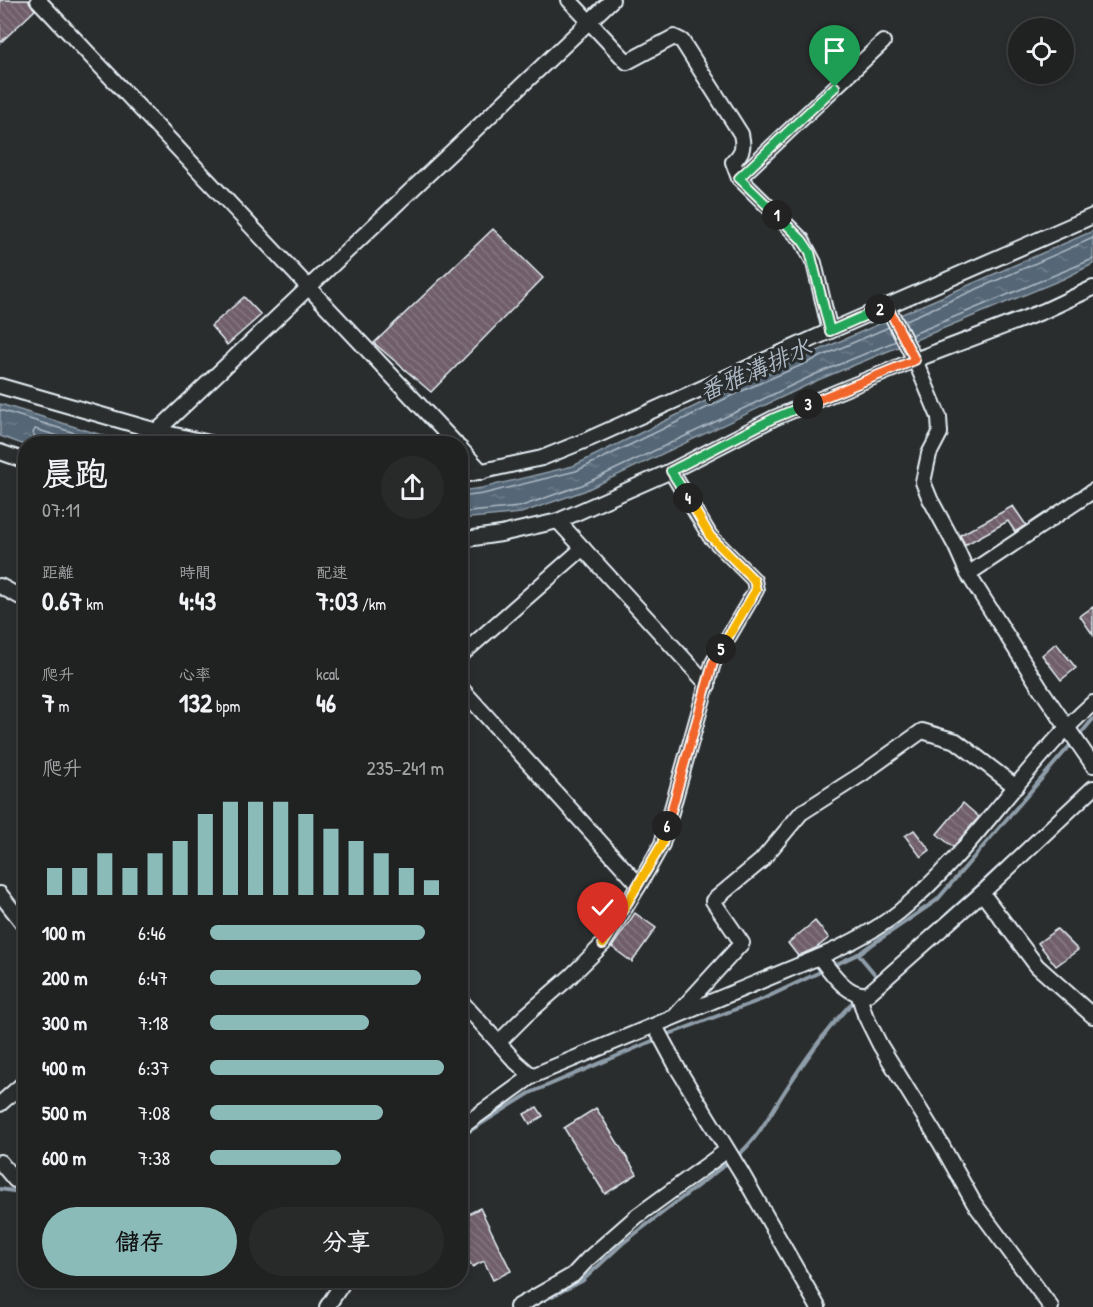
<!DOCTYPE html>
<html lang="zh-TW">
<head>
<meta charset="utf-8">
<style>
	body { margin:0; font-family:"Patrick Hand","LXGW WenKai TC",sans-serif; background:#282a2a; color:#f1f3f6; height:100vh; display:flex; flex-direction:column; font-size:22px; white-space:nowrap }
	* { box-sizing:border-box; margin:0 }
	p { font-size:20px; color:#a2a4a5 }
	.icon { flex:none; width:33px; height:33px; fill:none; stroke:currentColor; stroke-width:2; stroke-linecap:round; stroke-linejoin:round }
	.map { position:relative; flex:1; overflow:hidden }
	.side { position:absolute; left:18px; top:436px; width:450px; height:852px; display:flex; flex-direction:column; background:#202222; border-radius:24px; box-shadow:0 3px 9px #0003,0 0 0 2px #3d3f40 }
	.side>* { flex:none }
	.fabs { position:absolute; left:1008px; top:18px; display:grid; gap:12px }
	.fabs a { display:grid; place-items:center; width:66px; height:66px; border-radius:50%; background:#202222; box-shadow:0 3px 9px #0003,0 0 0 2px #3d3f40; font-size:30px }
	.pin { position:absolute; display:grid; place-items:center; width:51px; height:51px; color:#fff; margin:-62px -26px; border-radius:50% 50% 50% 0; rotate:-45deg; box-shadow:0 0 6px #0007 }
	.pin .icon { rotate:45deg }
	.km { position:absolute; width:30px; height:30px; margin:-15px; border-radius:50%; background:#222; color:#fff; font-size:16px; line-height:30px; text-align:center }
	.round { display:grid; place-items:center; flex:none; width:63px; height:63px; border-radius:32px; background:#282a2a }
	.headline { display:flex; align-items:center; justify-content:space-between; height:102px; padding:0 24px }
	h1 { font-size:33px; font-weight:700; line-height:45px }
	.metrics { display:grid; grid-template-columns:repeat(3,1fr); gap:9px; height:102px; padding:6px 24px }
	.metrics div { display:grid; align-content:center }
	.metrics b { font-size:26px; font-weight:700 }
	.metrics small { font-size:16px; font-weight:400 }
	.metrics p { font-size:16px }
	.chart { height:168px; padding:12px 24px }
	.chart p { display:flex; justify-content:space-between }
	.chart svg { width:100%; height:108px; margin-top:6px; stroke:#8bbbb9; stroke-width:6 }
	.button { display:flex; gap:12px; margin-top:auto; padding:12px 24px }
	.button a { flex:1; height:69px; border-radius:36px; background:#8bbbb9; color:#111; font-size:24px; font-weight:700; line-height:69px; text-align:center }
	.button a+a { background:#282a2a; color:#f1f3f6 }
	ul { padding:0 24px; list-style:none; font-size:20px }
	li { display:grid; grid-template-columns:96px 72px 1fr; align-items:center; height:45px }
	li i { height:15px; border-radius:8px; background:#8bbbb9 }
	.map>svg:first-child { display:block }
	.water { fill:url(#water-ripples); stroke:#8f9eaa; stroke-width:1.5 }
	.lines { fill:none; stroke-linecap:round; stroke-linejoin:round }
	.shore { stroke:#adb9c4; stroke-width:1.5 }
	.stream { stroke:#8f9eaa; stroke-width:4 }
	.building { fill:url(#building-back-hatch); stroke:#e8f1f8; stroke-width:1.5 }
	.minor-casing { stroke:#e8f1f8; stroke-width:18 }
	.minor { stroke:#2a2d2e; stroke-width:14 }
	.split-1-casing { stroke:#fff; stroke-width:12 }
	.split-2-casing { stroke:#fff; stroke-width:12 }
	.split-3-casing { stroke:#fff; stroke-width:12 }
	.split-4-casing { stroke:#fff; stroke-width:12 }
	.split-5-casing { stroke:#fff; stroke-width:12 }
	.split-6-casing { stroke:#fff; stroke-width:12 }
	.split-7-casing { stroke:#fff; stroke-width:12 }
	.split-1 { stroke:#22a559; stroke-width:8 }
	.split-2 { stroke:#22a559; stroke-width:8 }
	.split-3 { stroke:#f0652b; stroke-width:8 }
	.split-4 { stroke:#22a559; stroke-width:8 }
	.split-5 { stroke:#f5b400; stroke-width:8 }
	.split-6 { stroke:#f0652b; stroke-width:8 }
	.split-7 { stroke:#f5b400; stroke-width:8 }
	.labels { text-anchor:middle; stroke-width:6; stroke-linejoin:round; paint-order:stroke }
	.water-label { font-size:24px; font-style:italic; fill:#adb9c4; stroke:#2a2d2e }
</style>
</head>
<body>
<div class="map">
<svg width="1093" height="1307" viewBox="0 0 1093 1307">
	<defs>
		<pattern id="water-ripples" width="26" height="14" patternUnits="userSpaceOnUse" patternTransform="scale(1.5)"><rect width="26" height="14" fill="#546676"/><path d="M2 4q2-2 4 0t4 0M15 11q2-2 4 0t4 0" fill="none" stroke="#6d7c8a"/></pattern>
		<pattern id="building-back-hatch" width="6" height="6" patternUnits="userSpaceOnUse" patternTransform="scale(1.5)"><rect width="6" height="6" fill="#6f5f6a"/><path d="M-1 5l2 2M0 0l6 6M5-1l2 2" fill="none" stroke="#847680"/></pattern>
	</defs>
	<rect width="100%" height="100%" fill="#2a2d2e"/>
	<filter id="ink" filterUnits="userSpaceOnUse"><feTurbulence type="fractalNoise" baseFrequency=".0167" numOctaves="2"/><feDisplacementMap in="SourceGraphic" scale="12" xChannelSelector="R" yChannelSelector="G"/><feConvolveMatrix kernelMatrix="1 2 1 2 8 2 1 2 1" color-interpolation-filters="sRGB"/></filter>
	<g filter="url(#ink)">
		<g class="water">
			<path d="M1093,231V264L1063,279L818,380L584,491L521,513L461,519L460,491L482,488L573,466L730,389Z"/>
			<path d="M0,404L131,444L25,445L0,436Z"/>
		</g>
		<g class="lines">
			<g class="shore">
				<path d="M904,321L1093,238"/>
				<path d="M911,335L1093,259"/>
				<path d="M0,410L111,444"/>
				<path d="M39,444L33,433L35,429L85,444"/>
				<path d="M460,497L483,494L576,471L733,395L889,327"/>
				<path d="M460,513L519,507L582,485L816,374L896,341"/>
			</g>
			<g class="stream">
				<path d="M1078,737L1093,719"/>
				<path d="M930,930L1031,838"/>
				<path d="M858,954L878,978L880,976"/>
				<path d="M664,1036L763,999L858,954L937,900L1073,742"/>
				<path d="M460,1137L530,1093L657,1039"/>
				<path d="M736,1157C756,1141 769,1116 783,1094C804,1061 828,1026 856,999"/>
				<path d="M0,1189L26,1193"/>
				<path d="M530,1307L582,1281L623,1243L730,1161"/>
			</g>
		</g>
		<g class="building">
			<path d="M0,0H28L35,10L0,43Z"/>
			<path d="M493,229L543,278L431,392L374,343Z"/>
			<path d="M244,297L261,315L227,345L211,326Z"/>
			<path d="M1013,506L1026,525L1015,532L1008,521L965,545L960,535Z"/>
			<path d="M1093,607V635L1080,616Z"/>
			<path d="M1056,643L1076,668L1061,680L1042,655Z"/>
			<path d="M963,803L979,817L953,847L937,834Z"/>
			<path d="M914,830L930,850L921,857L905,836Z"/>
			<path d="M635,913L656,928L632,962L612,947Z"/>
			<path d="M815,921L829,938L816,948L798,956L788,943Z"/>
			<path d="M1057,929L1078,950L1056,966L1038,943Z"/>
			<path d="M537,1107L543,1116L530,1124L524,1114Z"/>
			<path d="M596,1108L637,1174L605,1194L564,1128Z"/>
			<path d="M480,1208L511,1271L493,1280L484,1261L472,1267L460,1244V1218Z"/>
		</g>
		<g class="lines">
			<defs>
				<g id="minor">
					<path d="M38,0L456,444"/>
					<path d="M569,0L627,62L674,37L682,41L741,134C744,147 743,152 733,162L739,178L802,240L814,263L830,331"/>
					<path d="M739,178L883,42"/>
					<path d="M887,306L915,360L939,417L940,433L929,454L923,482L930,499L956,547L968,574L1040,688L1093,765"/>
					<path d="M0,386L157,431L214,444"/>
					<path d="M157,431L612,0"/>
					<path d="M460,448L482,472"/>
					<path d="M0,452L26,461"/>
					<path d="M460,476L542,458L589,439L830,331L1093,216"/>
					<path d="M558,521L708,685"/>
					<path d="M460,540L501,534L558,521L671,471L774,418L915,360L1044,311L1093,288"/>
					<path d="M968,574L1093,491"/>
					<path d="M0,586L26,600"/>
					<path d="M460,656L583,548"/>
					<path d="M460,687L639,885"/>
					<path d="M982,893L1037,966L1093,1016"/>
					<path d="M0,894L26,927"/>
					<path d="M819,957C847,945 875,931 899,912C974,851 1022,766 1093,703"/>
					<path d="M859,996L865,1015L880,1045L941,1144L974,1203L1051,1307"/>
					<path d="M460,1000L516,1062L532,1076"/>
					<path d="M677,1014L742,943L713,901L761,861L801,813L862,774L922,731L956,741L1016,787"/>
					<path d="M655,1026L678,1069L741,1172L818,1307"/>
					<path d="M499,1042L525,1016L571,976L603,944L639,885L662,844L713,663L756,590L754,580L710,536L671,471"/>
					<path d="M0,1104L26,1081"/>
					<path d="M460,1128L532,1076L819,957C832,972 846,997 868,994L982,893L1093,788"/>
					<path d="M0,1162L15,1180H26"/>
					<path d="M327,1307L344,1281"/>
					<path d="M517,1307L573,1275L588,1259L637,1216L726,1151"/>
				</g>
			</defs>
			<use href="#minor" class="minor-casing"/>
			<use href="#minor" class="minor"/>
		</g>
	</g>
	<g class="lines" filter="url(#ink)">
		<defs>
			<path id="split-1" d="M777,215L739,178L835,87"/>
			<path id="split-2" d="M777,215L802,240L810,252L830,331L880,309"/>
			<path id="split-3" d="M808,404L915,360L887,306L880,309"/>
			<path id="split-4" d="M688,498L671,471L774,418L808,404"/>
			<path id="split-5" d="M688,498L710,536L754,580L756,590L721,649"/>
			<path id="split-6" d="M667,826L713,663L721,649"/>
			<path id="split-7" d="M603,944L662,844L667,826"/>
		</defs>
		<use href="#split-1" class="split-1-casing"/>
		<use href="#split-2" class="split-2-casing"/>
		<use href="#split-3" class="split-3-casing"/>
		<use href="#split-4" class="split-4-casing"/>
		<use href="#split-5" class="split-5-casing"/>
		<use href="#split-6" class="split-6-casing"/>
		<use href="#split-7" class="split-7-casing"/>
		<use href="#split-1" class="split-1"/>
		<use href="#split-2" class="split-2"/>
		<use href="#split-3" class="split-3"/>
		<use href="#split-4" class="split-4"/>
		<use href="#split-5" class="split-5"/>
		<use href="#split-6" class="split-6"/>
		<use href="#split-7" class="split-7"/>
	</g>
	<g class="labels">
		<g class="water-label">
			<text transform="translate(755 370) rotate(-24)" y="8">番雅溝排水</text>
		</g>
	</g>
</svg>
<div class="fabs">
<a><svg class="icon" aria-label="locate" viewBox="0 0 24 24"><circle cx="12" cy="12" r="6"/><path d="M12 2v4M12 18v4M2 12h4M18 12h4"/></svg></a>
</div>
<div class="pin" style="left:835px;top:87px;background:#1e9e55"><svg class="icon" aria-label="arrive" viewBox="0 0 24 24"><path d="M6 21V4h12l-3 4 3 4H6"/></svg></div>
<div class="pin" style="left:603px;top:944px;background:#d93025"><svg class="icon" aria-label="check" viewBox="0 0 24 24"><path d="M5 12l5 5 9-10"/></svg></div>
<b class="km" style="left:777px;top:215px">1</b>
<b class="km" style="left:880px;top:309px">2</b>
<b class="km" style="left:808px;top:404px">3</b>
<b class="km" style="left:688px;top:498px">4</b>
<b class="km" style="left:721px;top:649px">5</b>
<b class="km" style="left:667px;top:826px">6</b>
<section class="side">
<div class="headline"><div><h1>晨跑</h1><p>07:11</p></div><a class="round"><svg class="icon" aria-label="share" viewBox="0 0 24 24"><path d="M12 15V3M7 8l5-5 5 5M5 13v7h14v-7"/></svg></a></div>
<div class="metrics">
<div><p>距離</p><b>0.67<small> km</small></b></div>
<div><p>時間</p><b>4:43</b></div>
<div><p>配速</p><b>7:03<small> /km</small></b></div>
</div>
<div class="metrics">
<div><p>爬升</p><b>7<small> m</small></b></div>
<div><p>心率</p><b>132<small> bpm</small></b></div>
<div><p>kcal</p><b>46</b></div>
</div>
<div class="chart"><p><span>爬升</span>235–241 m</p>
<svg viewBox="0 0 160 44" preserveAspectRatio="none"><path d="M5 44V33M15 44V33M25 44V27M35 44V33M45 44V27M55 44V22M65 44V11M75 44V6M85 44V6M95 44V6M105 44V11M115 44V17M125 44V22M135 44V27M145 44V33M155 44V38"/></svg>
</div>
<ul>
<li><b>100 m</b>6:46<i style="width:92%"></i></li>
<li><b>200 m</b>6:47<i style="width:90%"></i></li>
<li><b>300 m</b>7:18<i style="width:68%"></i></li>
<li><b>400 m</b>6:37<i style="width:100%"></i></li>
<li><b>500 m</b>7:08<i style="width:74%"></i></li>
<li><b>600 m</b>7:38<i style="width:56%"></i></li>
</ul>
<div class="button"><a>儲存</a><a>分享</a></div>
</section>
</div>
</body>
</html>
